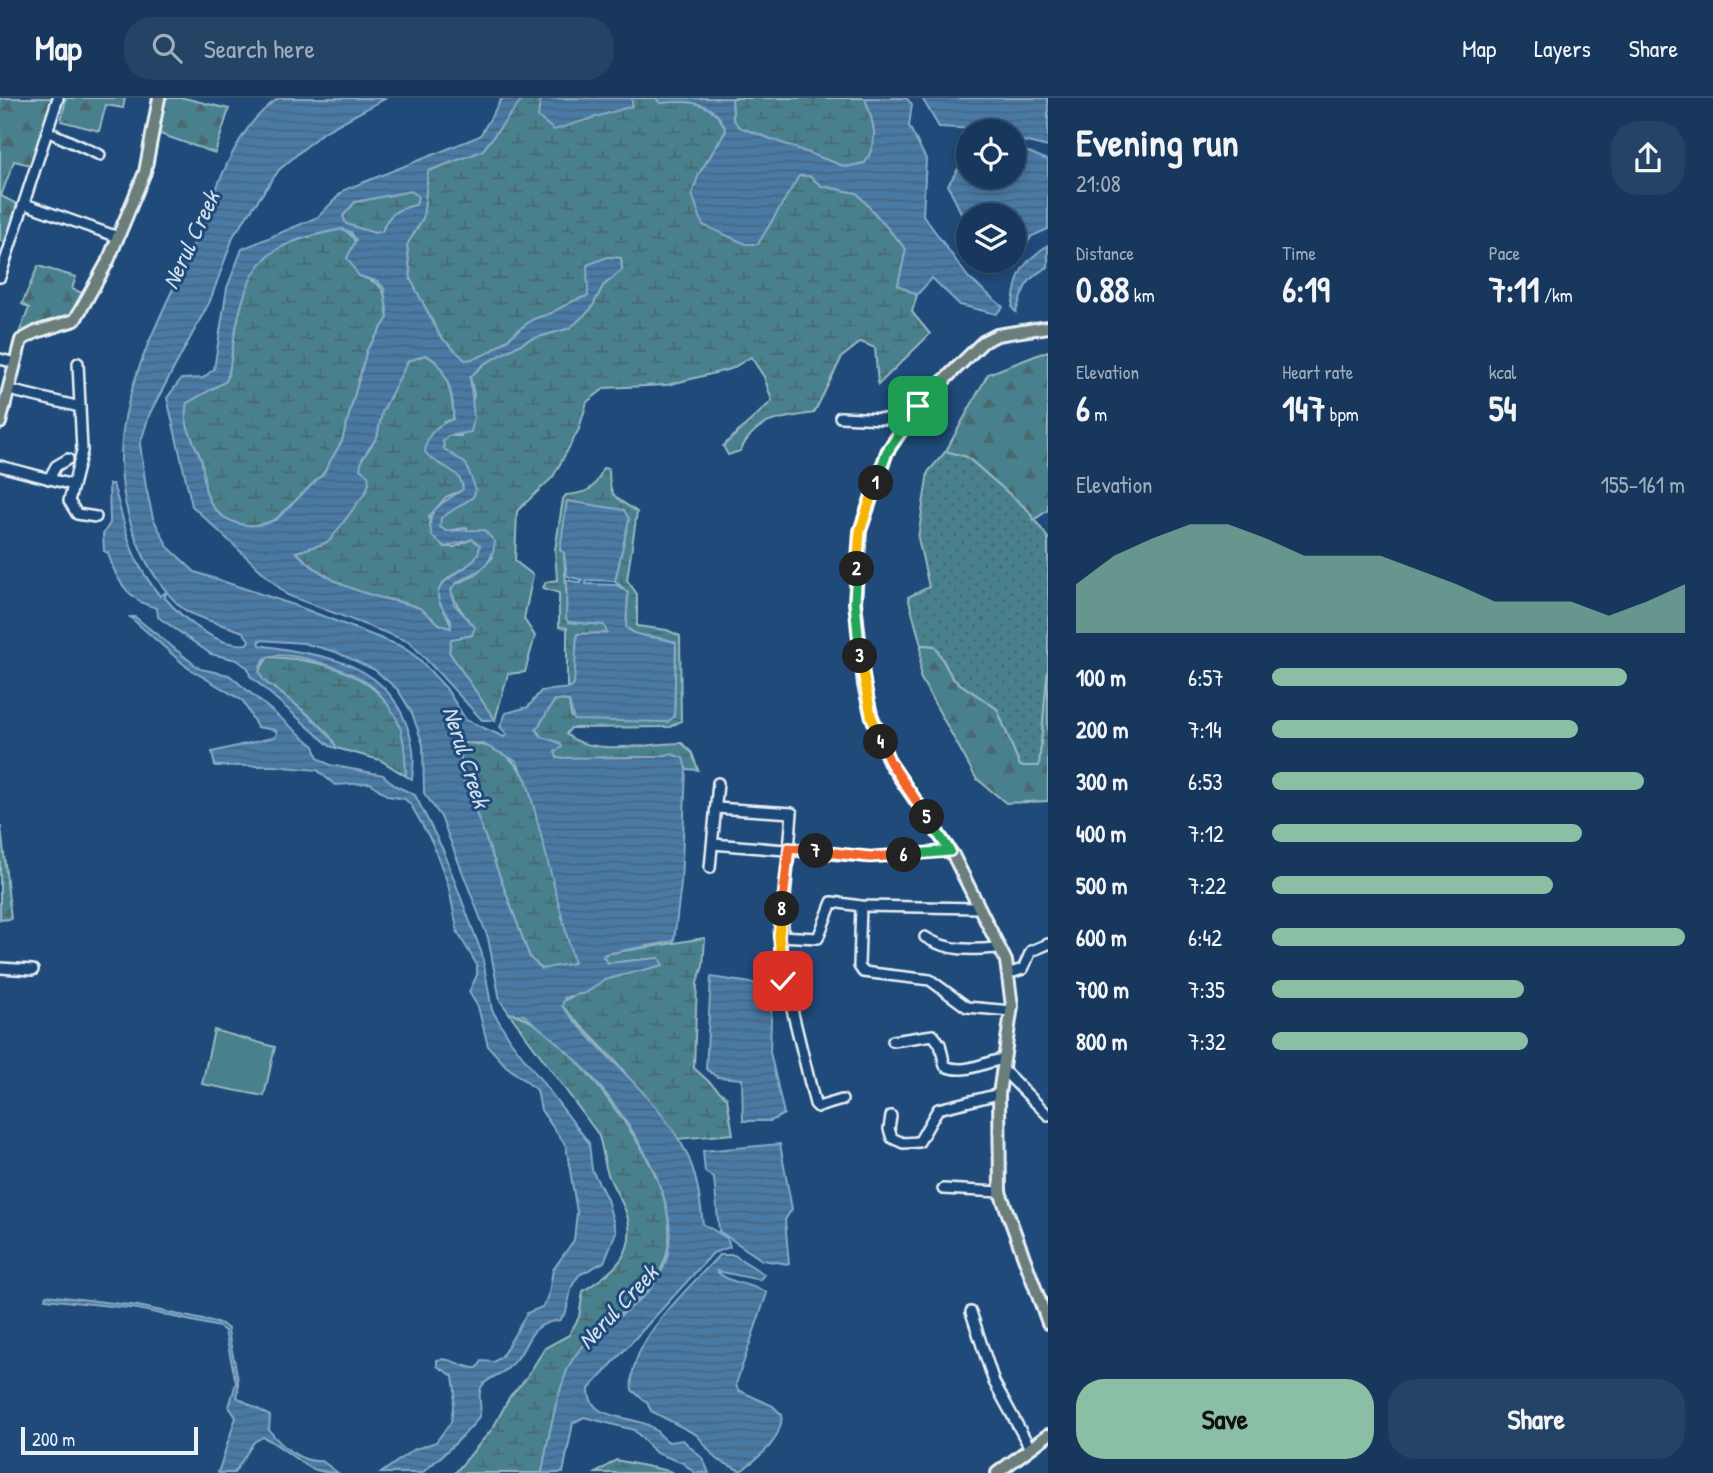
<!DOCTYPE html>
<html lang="en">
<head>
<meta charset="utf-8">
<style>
	body { margin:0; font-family:"Patrick Hand",sans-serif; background:#244365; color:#f1f3f6; height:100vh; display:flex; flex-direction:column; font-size:26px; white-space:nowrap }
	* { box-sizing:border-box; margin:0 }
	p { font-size:23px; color:#9eacbb }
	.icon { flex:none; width:38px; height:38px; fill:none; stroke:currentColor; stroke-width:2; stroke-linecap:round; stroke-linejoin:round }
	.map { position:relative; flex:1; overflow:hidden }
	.panel { display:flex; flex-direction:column; background:#17385c; width:665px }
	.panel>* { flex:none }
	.fabs { position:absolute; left:956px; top:21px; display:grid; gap:14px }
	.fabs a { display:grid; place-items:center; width:70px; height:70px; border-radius:50%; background:#17385c; box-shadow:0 4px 10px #0003,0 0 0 2px #365272; font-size:35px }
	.scale { position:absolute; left:21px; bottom:18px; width:177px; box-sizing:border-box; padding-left:7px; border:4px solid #e8f1f8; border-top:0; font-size:19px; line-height:24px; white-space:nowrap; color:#e8f1f8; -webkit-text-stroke:5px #1f4a7a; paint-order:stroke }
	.pin { position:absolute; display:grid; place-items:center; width:60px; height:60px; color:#fff; margin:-30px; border-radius:14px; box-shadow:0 4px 10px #0006 }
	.km { position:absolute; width:35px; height:35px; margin:-18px; border-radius:50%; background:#222; color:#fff; font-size:19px; line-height:35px; text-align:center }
	.round { display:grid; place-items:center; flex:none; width:74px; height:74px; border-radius:28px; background:#244365 }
	.summary { display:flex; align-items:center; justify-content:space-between; height:119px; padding:0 28px }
	h1 { font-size:38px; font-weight:700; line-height:52px }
	.stats { display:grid; grid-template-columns:repeat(3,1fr); gap:10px; height:119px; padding:7px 28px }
	.stats div { display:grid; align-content:center }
	.stats b { font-size:35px; font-weight:700 }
	.stats small { font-size:19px; font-weight:400 }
	.stats p { font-size:19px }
	.chart { height:196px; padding:14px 28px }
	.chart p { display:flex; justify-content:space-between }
	.chart svg { width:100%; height:126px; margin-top:7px; fill:#8abfa5; opacity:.7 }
	.cta { display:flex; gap:14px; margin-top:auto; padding:14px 28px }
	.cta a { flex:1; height:80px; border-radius:28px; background:#8abfa5; color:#111; font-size:28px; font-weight:700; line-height:80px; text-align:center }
	.cta a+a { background:#244365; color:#f1f3f6 }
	ul { padding:0 28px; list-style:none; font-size:23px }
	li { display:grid; grid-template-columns:112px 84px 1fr; align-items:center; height:52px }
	li i { height:18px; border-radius:9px; background:#8abfa5 }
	header { display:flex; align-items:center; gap:42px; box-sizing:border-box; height:98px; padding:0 35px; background:#17385c; border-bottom:2px solid #365272 }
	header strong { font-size:33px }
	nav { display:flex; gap:38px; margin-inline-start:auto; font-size:24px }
	.search { width:490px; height:63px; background:#244365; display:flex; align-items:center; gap:18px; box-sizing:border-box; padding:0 24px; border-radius:28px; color:#9eacbb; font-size:26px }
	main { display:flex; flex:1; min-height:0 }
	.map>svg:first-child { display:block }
	.grass { fill:url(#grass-dots); stroke:#99b8c2; stroke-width:2 }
	.forest { fill:url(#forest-firs); stroke:#99b8c2; stroke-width:2 }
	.wetland { fill:url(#wetland-marsh); stroke:#99b8c2; stroke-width:2 }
	.pitch { fill:#4a808d; stroke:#99b8c2; stroke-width:2 }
	.water { fill:url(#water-rules); stroke:#88aac6; stroke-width:2; fill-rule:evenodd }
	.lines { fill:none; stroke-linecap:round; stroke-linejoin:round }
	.minor-casing { stroke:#e8f1f8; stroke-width:14 }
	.major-casing { stroke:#e8f1f8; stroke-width:16 }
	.minor { stroke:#1f4a7a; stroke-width:9 }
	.major { stroke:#6c7e7c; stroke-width:10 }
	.split-1-casing { stroke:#fff; stroke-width:14 }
	.split-2-casing { stroke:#fff; stroke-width:14 }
	.split-3-casing { stroke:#fff; stroke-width:14 }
	.split-4-casing { stroke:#fff; stroke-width:14 }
	.split-5-casing { stroke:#fff; stroke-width:14 }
	.split-6-casing { stroke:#fff; stroke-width:14 }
	.split-7-casing { stroke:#fff; stroke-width:14 }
	.split-8-casing { stroke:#fff; stroke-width:14 }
	.split-9-casing { stroke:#fff; stroke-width:14 }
	.split-1 { stroke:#22a559; stroke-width:9 }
	.split-2 { stroke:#f5b400; stroke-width:9 }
	.split-3 { stroke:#22a559; stroke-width:9 }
	.split-4 { stroke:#f5b400; stroke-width:9 }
	.split-5 { stroke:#f0652b; stroke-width:9 }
	.split-6 { stroke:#22a559; stroke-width:9 }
	.split-7 { stroke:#f0652b; stroke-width:9 }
	.split-8 { stroke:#f0652b; stroke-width:9 }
	.split-9 { stroke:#f5b400; stroke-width:9 }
	.labels { text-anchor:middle; stroke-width:6; stroke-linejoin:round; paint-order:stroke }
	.water-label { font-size:24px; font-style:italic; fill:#d0dfec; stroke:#1f4a7a }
</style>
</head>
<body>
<header>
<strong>Map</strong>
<div class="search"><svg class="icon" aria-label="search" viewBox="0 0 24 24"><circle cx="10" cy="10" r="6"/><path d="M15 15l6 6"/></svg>Search here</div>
<nav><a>Map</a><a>Layers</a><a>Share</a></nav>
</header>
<main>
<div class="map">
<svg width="1048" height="1375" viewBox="0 0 1048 1375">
	<defs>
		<pattern id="grass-dots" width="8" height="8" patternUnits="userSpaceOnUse" patternTransform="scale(1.75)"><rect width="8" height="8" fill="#4a808d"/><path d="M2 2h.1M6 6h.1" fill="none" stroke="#48676f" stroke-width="1.8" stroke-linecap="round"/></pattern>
		<pattern id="forest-firs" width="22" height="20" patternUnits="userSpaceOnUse" patternTransform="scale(1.75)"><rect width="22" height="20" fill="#4a808d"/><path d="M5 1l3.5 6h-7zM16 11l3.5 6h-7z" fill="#48676f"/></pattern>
		<pattern id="wetland-marsh" width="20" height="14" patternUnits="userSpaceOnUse" patternTransform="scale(1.75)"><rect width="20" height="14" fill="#4a808d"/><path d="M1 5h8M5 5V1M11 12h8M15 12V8" fill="none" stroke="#48676f"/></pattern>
		<pattern id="water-rules" width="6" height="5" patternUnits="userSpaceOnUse" patternTransform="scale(1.75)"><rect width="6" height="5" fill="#487aa5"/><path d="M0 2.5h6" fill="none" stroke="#47647c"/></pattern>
	</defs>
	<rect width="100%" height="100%" fill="#1f4a7a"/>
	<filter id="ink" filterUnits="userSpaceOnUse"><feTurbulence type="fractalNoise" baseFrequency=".0143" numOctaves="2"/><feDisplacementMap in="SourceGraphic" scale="14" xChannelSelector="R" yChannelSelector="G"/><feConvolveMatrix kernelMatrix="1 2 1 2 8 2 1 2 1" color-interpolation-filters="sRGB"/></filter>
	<g filter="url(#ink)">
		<path class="grass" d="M946,353L967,359L1028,412L1048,440V569L1039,668H1020L997,611L953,581L935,548L921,547L908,499L929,489L918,440L928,374Z"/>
		<g class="forest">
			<path d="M0,0H53L35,68L14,63L1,98L19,107L5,144L0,143Z"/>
			<path d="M66,0H125L123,10L106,7L99,33L61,23Z"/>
			<path d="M163,0H184L229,11L215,55L157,35Z"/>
			<path d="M38,168L76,179L72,191L85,196L69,218L19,235L29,210L22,206Z"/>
			<path d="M1048,253V412L1034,422L1028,412L967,359L946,353L988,276Z"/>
			<path d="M921,547L935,548L953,581L997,611L1020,668H1039L1048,569V703L1006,705L976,680L920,579Z"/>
			<path d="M0,729H1L11,821L0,822Z"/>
		</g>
		<g class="wetland">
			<path d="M523,0H544L540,4L632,8V0H656L660,5C687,2 715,2 726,33L699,76L809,78L822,88L857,95L906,151L898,187L917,197L912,214L930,236L878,287L875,250L861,244L842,259L814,315C779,321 757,319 740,353L728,357L723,348L772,303L764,279L751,259L731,271L667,287L605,290L587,304L579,331L553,379L517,413L515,463L533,477L524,521L535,538L525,574L508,576L495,622L449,554L451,541L472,537C470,517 455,511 451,492L453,487L476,477L493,459L466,430L446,433L440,429V420L473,399L466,366L444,351L443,343L448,338H461L474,297L470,279L484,266L528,242L570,230L591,211L603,188L622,172L621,160L608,159L589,198C573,201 564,209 550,216C543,218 535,219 529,224C509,238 492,259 465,263L440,238L411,182L407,147L423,120L428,73L482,53Z"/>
			<path d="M732,0H865C874,26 880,41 865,65L846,69L738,29L733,21Z"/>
			<path d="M411,93L418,98L416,107C398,111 388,115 382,134L374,135L346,126L343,118L355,104Z"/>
			<path d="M342,131C361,138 357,160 359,178C387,187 384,192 388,220L367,252L342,343L323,376L276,421C249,435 215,425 206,394C203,383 204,372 201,361C194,343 181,324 187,305L226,283C232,268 231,255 234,240C249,161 262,147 342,131Z"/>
			<path d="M425,257C446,264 454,301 453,321L444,324L439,366C453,371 462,376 463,392L446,399L429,419L432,438L445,449H455L472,441L480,447C479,473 444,471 439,495C436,509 451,516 451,530C437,528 431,517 419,510C407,504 390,502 377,499C346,491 318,476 296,454L323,446L331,441L362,361L377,339L382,314L408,263Z"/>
			<path d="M603,370L609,371C609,402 616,399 637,414L627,482L637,496V528L667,532L680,538L681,623L670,629L571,630L566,636C593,659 649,645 682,645L692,655L698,672L686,671L682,660L671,656L656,659L557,660L555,654L560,645L542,639L536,632L555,602L569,603L571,619H674L676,545C660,536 638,542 626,529L628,495L615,483L629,421L564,455L568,524L604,527L607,530V535L577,536L575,587L567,590V530L559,529V495L543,490L546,484L557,482L555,452L563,401L566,397C588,395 595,392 603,370Z"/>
			<path d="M268,559C323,561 384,576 403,635C407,648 405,665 406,678L380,662L336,650C332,630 280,595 263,582L259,573Z"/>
			<path d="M461,645C493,645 512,656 527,683L575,865L542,871L530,860L461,674Z"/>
			<path d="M705,840L703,868L697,885L694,970L727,1000L733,1036L677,1041L618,966L562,908L563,903L604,882L630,875L659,860L608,865L603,859L605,856Z"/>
			<path d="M509,915C542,921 584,969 604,996C644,1048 703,1134 645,1194C624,1216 593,1233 575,1258C559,1281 547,1346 542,1375H455L493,1330L510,1298L525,1282L545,1250L569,1237L579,1219L583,1193C614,1173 639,1155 626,1114C621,1100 611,1087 607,1073C603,1061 603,1048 598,1036Z"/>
			<path d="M616,1362L669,1373L673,1375H596Z"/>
		</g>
		<path class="pitch" d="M214,932L275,949L264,998L202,986Z"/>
		<g class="water">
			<path d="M279,0H386L322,35L279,72L234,137L210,203L150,315L140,346L146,389L153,420L168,449L195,474L294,507L403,549L419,561L446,590L466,622L504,639L507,636L500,629L506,615L528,609L541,593L571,590L574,587L577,536L607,535L604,527L568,524L566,519L567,482L581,485L582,482L567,478L564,455L560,452L567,403L624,412L629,421L615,483L587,482L586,486L617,487L628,495L626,529C638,542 660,537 676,545L674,619L667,624L574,622L569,603L555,602L536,632L542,639L560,645L562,649L555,654L557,660L656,659L671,656L683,660L686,671L681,786L674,843L605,856L603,859L608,865L659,860L663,867L604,882L586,895L565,899L562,908C601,957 655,996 685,1052C697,1075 700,1101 703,1126L727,1140L730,1149L713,1155L589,1291C588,1322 628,1317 648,1327C657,1331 661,1340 669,1344L683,1342L703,1361L709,1375H695L683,1365L656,1355L634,1332L584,1319L573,1325L563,1375H542C547,1346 559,1280 575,1258C598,1227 641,1211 660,1177C694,1115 631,1024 591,978C571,955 547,936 524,917L509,915L500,902L488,840L441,719L424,695L423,647L412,615L398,592L375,572L336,554L303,545L259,542L260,547C321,558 384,561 407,628C414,647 415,661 412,681L406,678C405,652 405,629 388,607C383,600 377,591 370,587C352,573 290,551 268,559C262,561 261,568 259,573L263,582C279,595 332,631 336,650L330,648L250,578L248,570L237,562L211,556L158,519L157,510C129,504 115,480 108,455L104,453L103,436L110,425L109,386H113C128,434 126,456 160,498L166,494L165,500C183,521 218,550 247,546L249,542L243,534C226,527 205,523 188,514C172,505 151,474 143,457C88,341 147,251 194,145C215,98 233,29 279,0ZM461,645H481L516,663L527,683L574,865L542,871L530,860L461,674Z"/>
			<path d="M502,0H523L482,53L428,73L423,120L407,147L411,182L440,238L465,262C491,260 509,239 529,224C535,219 543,219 549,216C564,209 573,201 588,198L587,167L608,159L621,160L622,172L603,188L591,211L570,230L528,242L484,266L470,279L474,320L471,334L448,338L443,343L444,351L466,366L476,392L473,399L441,420L440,429L446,433L484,432L495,444C490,482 462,472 451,492L454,506L475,529L472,537L451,541L449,554L495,622H482L410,544L287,497L192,408L167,300L181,281L203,280L214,271L227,190L242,151L318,119L344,92L480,38ZM411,93L418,98L416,107C398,111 388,115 382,134L374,135L346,126L343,118L355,104ZM342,131L351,134L356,142L347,160L359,178L377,183L384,190L388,220L367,252L342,343L323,376L277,421C249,435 215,425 206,394C203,383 204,372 201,361C194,343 181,324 187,305L226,283C232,268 231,255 234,240C249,162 263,146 342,131ZM425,257C446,264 455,301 453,321C437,327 426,336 425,354C437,370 461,369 463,391C444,406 424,408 432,438L445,449L472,441L480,447C479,480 410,477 451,521V530C436,528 431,517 419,510C408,505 393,503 382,500C350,492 319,478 296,454L323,446L331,441L365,395L369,386L368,377L360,371L362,361L377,339L382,314L408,263Z"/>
			<path d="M544,0H632V8L554,32L538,19L540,4Z"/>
			<path d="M656,0H732L733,21L739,29L846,69L865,65C880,41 874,26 865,0H906L912,6L909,28L926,61L923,117L968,179L1003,209L996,216L960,207L932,180L917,197L898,187L906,151L857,95L822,88L809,78H799L758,146H746L703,127L692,96L699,76L726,33C716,2 687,2 660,5Z"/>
			<path d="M922,0H1048V49L1023,43V52L1048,62V131L1032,138L1011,169L989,178L982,163H1013V117H968V130L948,87L961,66L968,63V79H1013V33L939,29Z"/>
			<path d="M1048,147V169C1026,180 1023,191 1016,214L1012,210C1018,175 1018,168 1048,147Z"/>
			<path d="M130,519H135L200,571L229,577L314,648L318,660L330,667L383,677L394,687L415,697L443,752L482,856L492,912L511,943L589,1045L592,1072L607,1101L616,1134L604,1164L579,1177L572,1188L566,1214L560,1222C522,1227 532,1251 508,1270C501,1277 488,1279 482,1288C475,1298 486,1311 476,1323C461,1341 440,1360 422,1375H381L413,1352L436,1344L451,1324L455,1293L453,1278L437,1268V1262C451,1258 462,1271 477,1270L482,1263L494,1264L502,1258L527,1215L542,1209L548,1200L553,1172L574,1142L577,1114L566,1048L541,1012L537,992L506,968L488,948L478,909L469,894L477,877V867L458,835L448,786L432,744L411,707L405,701L388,698L370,685L335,687L317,672L273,668H215L212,654L275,639L277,635L275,632L257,629L243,603L188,570Z"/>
			<path d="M711,879L772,888L770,954L784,1016L771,1023H743L742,981L717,979L706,971Z"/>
			<path d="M780,1046L792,1111L785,1122L789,1166L762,1162L719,1133L714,1080L705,1074L703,1053Z"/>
			<path d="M719,1157H734L764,1176L760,1182L717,1173C728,1186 752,1185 767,1195L736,1286L738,1292L773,1308L782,1317C781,1344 760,1358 741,1373L716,1361L697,1337L651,1313L647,1305L632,1292C626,1244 689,1191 719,1157Z"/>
			<path d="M46,1197L138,1208L222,1226L228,1231C230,1252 242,1282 237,1299L270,1318L269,1332C282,1349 301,1365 322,1363L338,1375C301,1375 293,1353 263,1339L254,1344L234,1375H218L236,1319L229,1309L236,1285L225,1233L219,1229L138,1211L45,1201Z"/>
		</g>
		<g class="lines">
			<defs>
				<g id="minor">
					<path d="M49,34L100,57"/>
					<path d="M25,106L118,139"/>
					<path d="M0,179L58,0"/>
					<path d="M0,261L15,265"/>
					<path d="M78,265L82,353L69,403L77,416L96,419"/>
					<path d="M9,292L80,309"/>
					<path d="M840,319L908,322"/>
					<path d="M0,368L73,387"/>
					<path d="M49,381L56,368L68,361"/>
					<path d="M716,710L792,715L780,862L815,1006L818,1009L842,1002"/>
					<path d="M713,746L870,759L950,753"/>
					<path d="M710,770L718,685"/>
					<path d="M861,808L859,868L863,874L930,882L967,909L1011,913"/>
					<path d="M779,838L818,840L832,804L861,808L979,810"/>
					<path d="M925,839C948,854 972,852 999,850"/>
					<path d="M0,870L33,872"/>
					<path d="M1007,876L1023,871L1031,853L1048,846"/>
					<path d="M893,943L933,937L940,946L945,968C965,977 983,964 1004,961"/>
					<path d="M1003,972L1048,1017"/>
					<path d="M891,1018L889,1031L892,1040L903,1045L919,1044L938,1011L999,996"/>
					<path d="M943,1091L1000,1094"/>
					<path d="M971,1214L994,1284L1030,1350"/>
				</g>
				<g id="major">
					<path d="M1048,229L997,237L983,244L918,308L887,354L860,433L855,504L864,587L871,616L889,664L953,757L1006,863L1012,908L999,996L1000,1094L1048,1225"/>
					<path d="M0,325L21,242L36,234L75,222L108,163L145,74L159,0"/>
					<path d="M997,1375L1048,1337"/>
				</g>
			</defs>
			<use href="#minor" class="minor-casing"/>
			<use href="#major" class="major-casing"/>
			<use href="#minor" class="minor"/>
			<use href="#major" class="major"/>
		</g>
	</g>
	<g class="lines" filter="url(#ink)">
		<defs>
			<path id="split-1" d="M876,385L887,354L918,308"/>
			<path id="split-2" d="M857,471L860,433L876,385"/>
			<path id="split-3" d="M857,471L855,504L860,558"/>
			<path id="split-4" d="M860,558L871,617L881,644"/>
			<path id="split-5" d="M881,644L890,664L927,719"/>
			<path id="split-6" d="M904,757L950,753L927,719"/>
			<path id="split-7" d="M816,753L870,759L904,757"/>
			<path id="split-8" d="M782,811L789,750L816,753"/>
			<path id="split-9" d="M782,811L779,838L783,883"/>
		</defs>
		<use href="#split-1" class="split-1-casing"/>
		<use href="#split-2" class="split-2-casing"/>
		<use href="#split-3" class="split-3-casing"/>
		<use href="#split-4" class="split-4-casing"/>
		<use href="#split-5" class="split-5-casing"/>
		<use href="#split-6" class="split-6-casing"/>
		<use href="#split-7" class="split-7-casing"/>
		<use href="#split-8" class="split-8-casing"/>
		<use href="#split-9" class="split-9-casing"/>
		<use href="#split-1" class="split-1"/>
		<use href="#split-2" class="split-2"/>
		<use href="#split-3" class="split-3"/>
		<use href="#split-4" class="split-4"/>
		<use href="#split-5" class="split-5"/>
		<use href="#split-6" class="split-6"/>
		<use href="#split-7" class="split-7"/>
		<use href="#split-8" class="split-8"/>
		<use href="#split-9" class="split-9"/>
	</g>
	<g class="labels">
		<g class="water-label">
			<text transform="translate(191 142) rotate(-65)" y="8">Nerul Creek</text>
			<text transform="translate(466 659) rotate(72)" y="8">Nerul Creek</text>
			<text transform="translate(618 1209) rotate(-47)" y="8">Nerul Creek</text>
		</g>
	</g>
</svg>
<div class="fabs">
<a><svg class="icon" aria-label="locate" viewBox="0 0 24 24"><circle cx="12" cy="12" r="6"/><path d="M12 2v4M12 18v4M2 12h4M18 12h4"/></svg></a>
<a><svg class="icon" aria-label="layers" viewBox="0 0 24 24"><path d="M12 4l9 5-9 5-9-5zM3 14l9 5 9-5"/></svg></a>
</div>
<div class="scale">200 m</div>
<div class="pin" style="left:918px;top:308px;background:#1e9e55"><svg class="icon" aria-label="arrive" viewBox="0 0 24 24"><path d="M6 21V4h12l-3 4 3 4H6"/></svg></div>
<div class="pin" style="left:783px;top:883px;background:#d93025"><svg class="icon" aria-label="check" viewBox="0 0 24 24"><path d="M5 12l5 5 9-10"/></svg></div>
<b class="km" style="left:876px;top:385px">1</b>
<b class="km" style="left:857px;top:471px">2</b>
<b class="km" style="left:860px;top:558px">3</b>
<b class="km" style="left:881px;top:644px">4</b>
<b class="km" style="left:927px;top:719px">5</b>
<b class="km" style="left:904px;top:757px">6</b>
<b class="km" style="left:816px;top:753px">7</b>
<b class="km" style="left:782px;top:811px">8</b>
</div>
<section class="panel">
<div class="summary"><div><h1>Evening run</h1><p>21:08</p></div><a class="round"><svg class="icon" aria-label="share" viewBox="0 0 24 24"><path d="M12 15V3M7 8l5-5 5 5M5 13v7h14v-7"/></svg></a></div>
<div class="stats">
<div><p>Distance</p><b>0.88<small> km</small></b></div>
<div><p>Time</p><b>6:19</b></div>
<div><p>Pace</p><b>7:11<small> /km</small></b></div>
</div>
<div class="stats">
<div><p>Elevation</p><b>6<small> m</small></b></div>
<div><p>Heart rate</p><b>147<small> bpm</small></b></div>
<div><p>kcal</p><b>54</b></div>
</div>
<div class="chart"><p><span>Elevation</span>155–161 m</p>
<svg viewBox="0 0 160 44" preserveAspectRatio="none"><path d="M0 44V27L10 17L20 11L30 6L40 6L50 11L60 17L70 17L80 17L90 22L100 27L110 33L120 33L130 33L140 38L150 33L160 27V44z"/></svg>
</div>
<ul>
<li><b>100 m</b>6:57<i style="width:86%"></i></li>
<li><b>200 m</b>7:14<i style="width:74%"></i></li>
<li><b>300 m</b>6:53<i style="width:90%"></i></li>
<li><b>400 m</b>7:12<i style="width:75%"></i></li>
<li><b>500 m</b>7:22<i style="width:68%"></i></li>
<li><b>600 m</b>6:42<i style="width:100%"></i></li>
<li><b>700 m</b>7:35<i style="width:61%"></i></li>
<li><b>800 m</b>7:32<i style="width:62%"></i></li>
</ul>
<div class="cta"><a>Save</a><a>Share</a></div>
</section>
</main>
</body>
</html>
